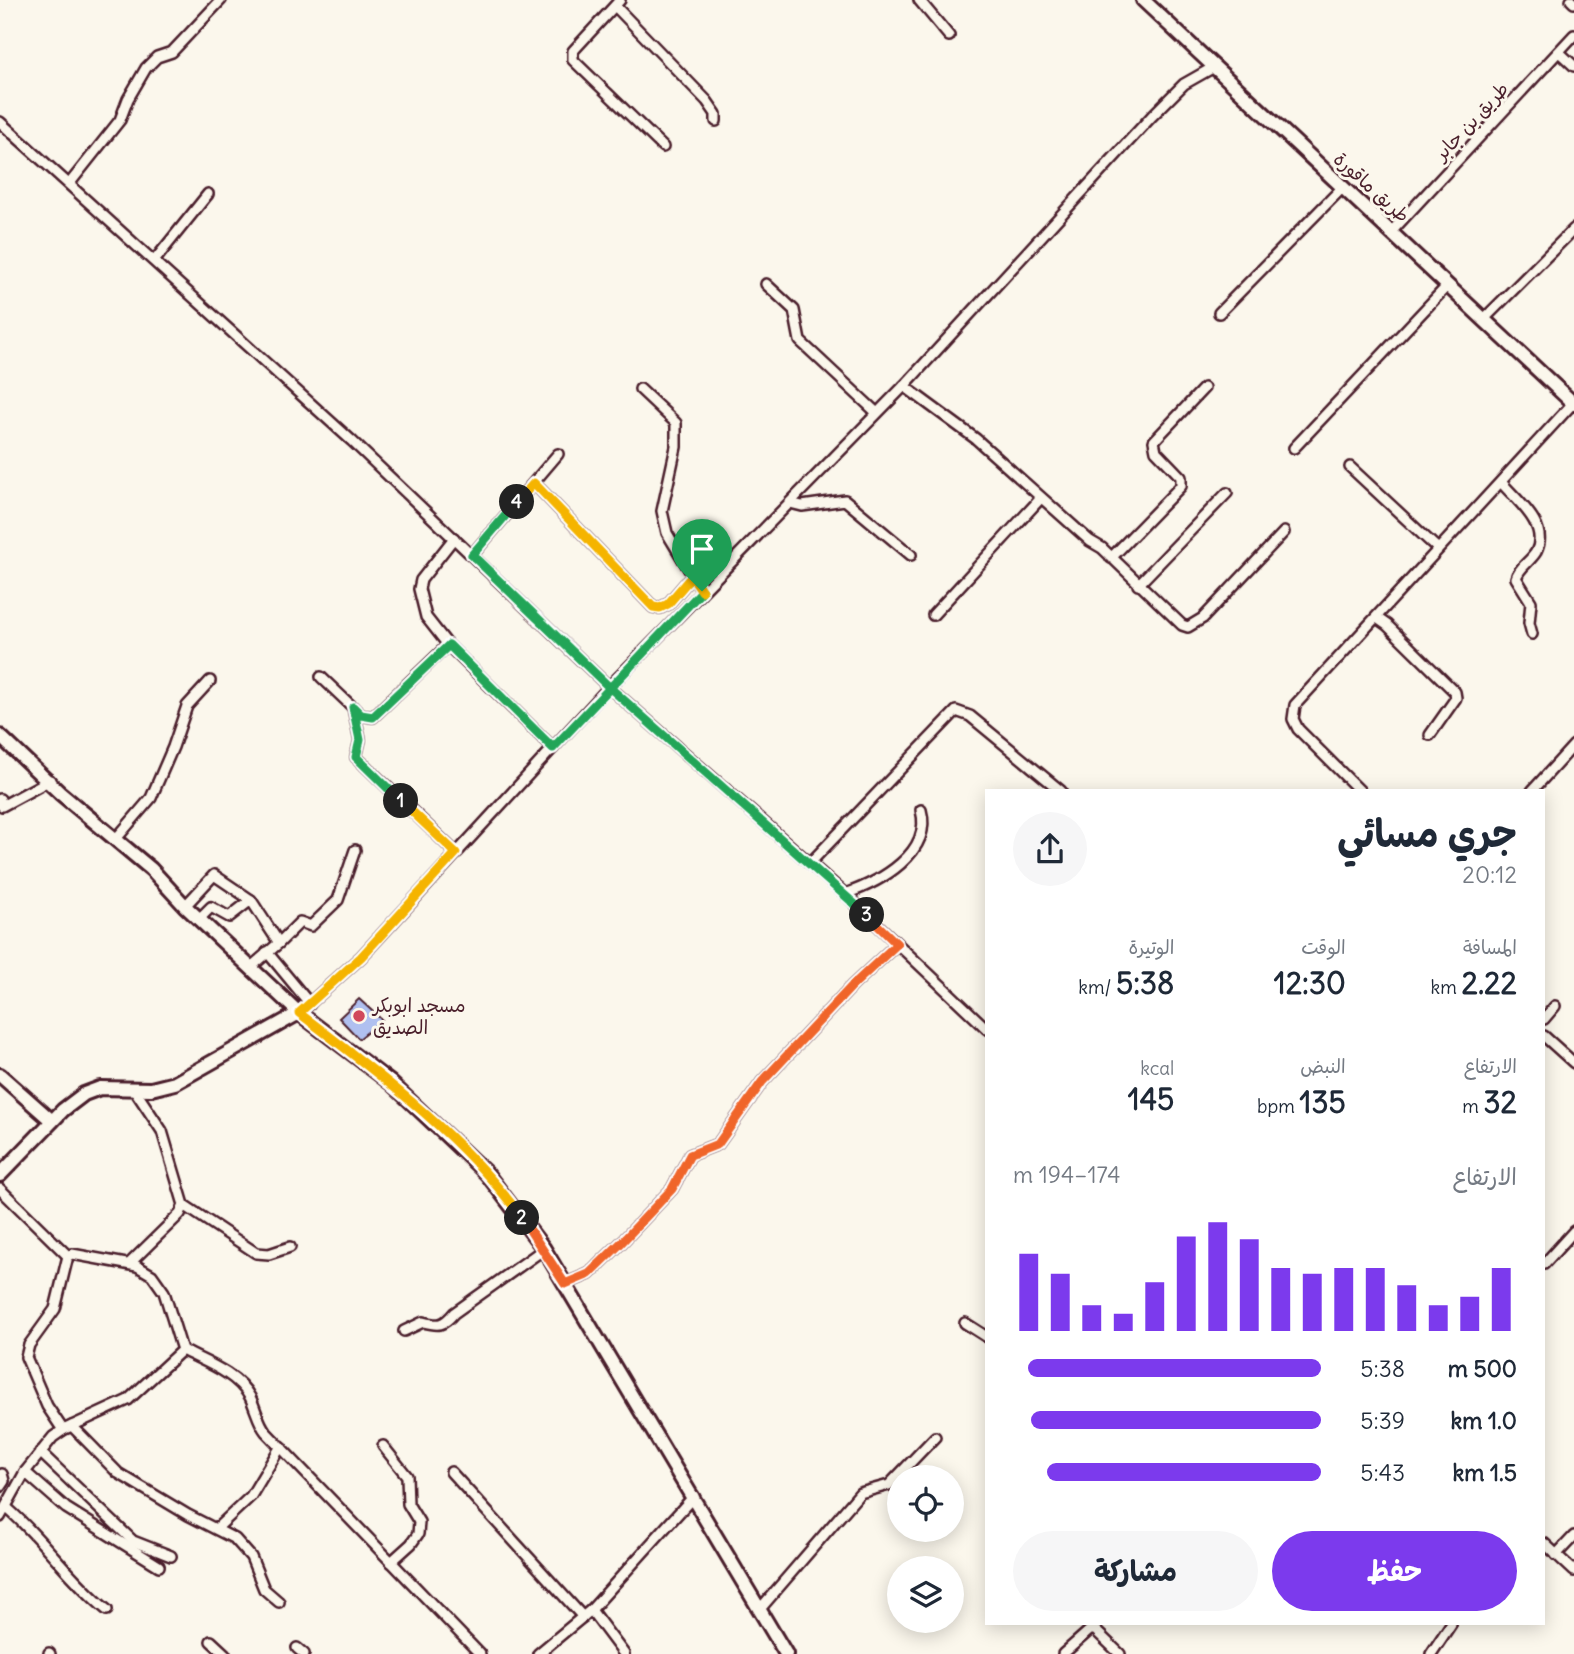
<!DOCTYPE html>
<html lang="ar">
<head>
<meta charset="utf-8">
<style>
	body { margin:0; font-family:Delius,"Playpen Sans Arabic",sans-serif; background:#f6f6f7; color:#1f2937; direction:rtl; height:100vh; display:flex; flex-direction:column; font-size:26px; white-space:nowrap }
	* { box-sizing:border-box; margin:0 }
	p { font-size:23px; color:#747a83 }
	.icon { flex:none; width:38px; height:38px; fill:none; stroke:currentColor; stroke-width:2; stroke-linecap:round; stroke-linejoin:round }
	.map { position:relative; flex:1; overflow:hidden; direction:ltr }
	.details { position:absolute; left:985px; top:789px; width:560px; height:836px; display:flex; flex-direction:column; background:#fff; border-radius:0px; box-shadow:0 4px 18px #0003; direction:rtl }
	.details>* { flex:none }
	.buttons { position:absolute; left:887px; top:1465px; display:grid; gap:14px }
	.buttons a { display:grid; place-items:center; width:77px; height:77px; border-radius:50%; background:#fff; box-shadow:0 4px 18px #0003; font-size:35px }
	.pin { position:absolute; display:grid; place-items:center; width:60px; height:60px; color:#fff; margin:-72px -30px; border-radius:50% 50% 50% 0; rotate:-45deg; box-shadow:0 0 7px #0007 }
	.pin .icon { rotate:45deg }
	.km { position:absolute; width:35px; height:35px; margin:-18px; border-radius:50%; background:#222; color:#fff; font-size:19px; line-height:35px; text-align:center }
	.round { display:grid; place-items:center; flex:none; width:74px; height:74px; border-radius:37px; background:#f6f6f7 }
	.overview { display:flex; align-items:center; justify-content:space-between; height:119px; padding:0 28px }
	h1 { font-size:38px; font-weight:700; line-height:52px }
	.stats { display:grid; grid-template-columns:repeat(3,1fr); gap:10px; height:119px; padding:7px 28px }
	.stats div { display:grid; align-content:center }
	.stats b { font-size:30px; font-weight:700 }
	.stats small { font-size:19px; font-weight:400 }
	.stats p { font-size:19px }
	.chart { height:196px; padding:14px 28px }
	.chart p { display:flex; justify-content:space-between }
	.chart svg { width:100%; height:126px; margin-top:7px; stroke:#7c3aed; stroke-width:6 }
	.cta { display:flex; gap:14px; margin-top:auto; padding:14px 28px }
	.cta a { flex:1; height:80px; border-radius:42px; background:#7c3aed; color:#fff; font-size:28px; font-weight:700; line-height:80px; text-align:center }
	.cta a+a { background:#f6f6f7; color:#1f2937 }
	ul { padding:0 28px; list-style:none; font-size:23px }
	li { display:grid; grid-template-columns:112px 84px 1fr; align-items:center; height:52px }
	li i { height:18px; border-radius:9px; background:#7c3aed }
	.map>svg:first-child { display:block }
	.building { fill:#b0c0f0; stroke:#4a1f2b; stroke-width:2 }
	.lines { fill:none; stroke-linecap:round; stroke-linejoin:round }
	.street-casing { stroke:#4a1f2b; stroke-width:14 }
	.secondary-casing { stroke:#4a1f2b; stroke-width:18 }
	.street { stroke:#fbf7ec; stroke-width:9 }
	.secondary { stroke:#fbf7ec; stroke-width:12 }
	.split-1-casing { stroke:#fff; stroke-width:14 }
	.split-2-casing { stroke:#fff; stroke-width:14 }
	.split-3-casing { stroke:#fff; stroke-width:14 }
	.split-4-casing { stroke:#fff; stroke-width:14 }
	.split-5-casing { stroke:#fff; stroke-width:14 }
	.split-1 { stroke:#22a559; stroke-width:9 }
	.split-2 { stroke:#f5b400; stroke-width:9 }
	.split-3 { stroke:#f0652b; stroke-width:9 }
	.split-4 { stroke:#22a559; stroke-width:9 }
	.split-5 { stroke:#f5b400; stroke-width:9 }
	.poi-dot { fill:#d1495b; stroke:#fbf7ec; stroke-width:2.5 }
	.labels { text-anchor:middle; stroke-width:6; stroke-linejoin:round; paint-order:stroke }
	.street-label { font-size:19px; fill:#4a1f2b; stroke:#fbf7ec }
	.poi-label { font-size:19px; fill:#4a1f2b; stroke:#fbf7ec; text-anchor:start }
</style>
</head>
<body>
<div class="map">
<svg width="1574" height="1654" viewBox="0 0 1574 1654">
	<rect width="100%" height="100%" fill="#fbf7ec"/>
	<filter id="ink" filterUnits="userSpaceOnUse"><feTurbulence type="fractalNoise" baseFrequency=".0143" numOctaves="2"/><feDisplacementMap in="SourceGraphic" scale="14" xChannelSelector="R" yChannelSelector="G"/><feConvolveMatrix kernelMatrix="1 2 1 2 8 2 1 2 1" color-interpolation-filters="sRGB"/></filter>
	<g filter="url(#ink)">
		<path class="building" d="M359,999L382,1020L359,1039L339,1018Z"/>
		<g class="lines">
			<defs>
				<g id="street">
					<path d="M620,0L573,51V60L663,147"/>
					<path d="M919,0L949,36"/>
					<path d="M1571,0L1574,3"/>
					<path d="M615,6L707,101L716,114V121"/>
					<path d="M1559,52L1574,66"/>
					<path d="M0,122L352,441L609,687L845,894L987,1029"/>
					<path d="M70,183L120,120L128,99L146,68L157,57L172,52L221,0"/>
					<path d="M1392,231L1574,35"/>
					<path d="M155,260L208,194"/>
					<path d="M766,284L794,310L800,341L877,413"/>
					<path d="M1219,313L1343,187"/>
					<path d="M1484,319L1574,229"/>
					<path d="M904,386L976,439L1090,541L1102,548L1182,625L1188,627L1203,618L1284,532"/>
					<path d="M640,389L676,423V447L662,511L667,533L702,591"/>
					<path d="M1294,448L1448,285"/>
					<path d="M1350,467L1438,549"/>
					<path d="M1501,482C1516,500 1550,525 1536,552C1530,562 1519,567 1516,578L1531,602L1529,623L1532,634"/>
					<path d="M534,483L653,607L660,608L668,604L692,576"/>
					<path d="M790,503L802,506L845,500L911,555"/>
					<path d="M454,538L421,580L419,589L426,617L448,645L553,748"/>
					<path d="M472,555L558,454"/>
					<path d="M1111,558L1181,486V477L1156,451L1154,441L1204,388"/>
					<path d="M1138,585L1227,493"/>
					<path d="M933,615L1041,498"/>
					<path d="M1377,618L1387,625L1455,692L1456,698L1430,735"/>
					<path d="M321,677L361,715L373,717L448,645"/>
					<path d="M353,707L360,740L356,757L456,853"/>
					<path d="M1360,791L1298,729L1293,719L1295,705L1574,402"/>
					<path d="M1532,791L1574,745"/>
					<path d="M0,799L2,806L50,780"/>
					<path d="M115,840L151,798L173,747L187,706L210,681"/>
					<path d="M810,863L956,711L970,716L1061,791"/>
					<path d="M845,894C880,882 933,853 921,810"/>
					<path d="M185,906L214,875L251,900L229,917L211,907L200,918"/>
					<path d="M279,943L300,922L311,926L338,900L355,850"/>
					<path d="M267,952L310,1004"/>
					<path d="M251,967L279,943L251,900"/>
					<path d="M299,1013L361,957L609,687L904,386L1152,116L1184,84L1214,67"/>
					<path d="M1544,1019L1555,1006"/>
					<path d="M1544,1036L1574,1063"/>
					<path d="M0,1189L68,1256"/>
					<path d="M184,1205L256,1253L269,1254L290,1247"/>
					<path d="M129,1264L180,1214L184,1205L162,1131L134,1089"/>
					<path d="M1544,1264L1574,1231"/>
					<path d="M565,1284L589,1274L621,1243L672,1189L690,1155L718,1144L762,1082L853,985L897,944"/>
					<path d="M965,1323L987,1337"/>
					<path d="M404,1331L423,1322C439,1326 443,1326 454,1313L544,1249"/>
					<path d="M72,1426L118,1473L188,1515L235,1539L251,1557L264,1589L279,1602"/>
					<path d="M63,1430L47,1406L26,1357L29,1345L55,1309L68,1256L72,1254L137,1266L152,1275L164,1292L182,1350"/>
					<path d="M383,1446L407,1476L408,1504L419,1522L418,1534L411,1544L391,1562"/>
					<path d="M40,1452L133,1541L171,1556"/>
					<path d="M25,1472L66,1508L159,1566"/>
					<path d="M451,1472L583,1617"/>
					<path d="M0,1487L4,1481L2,1474"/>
					<path d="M7,1508C43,1539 70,1580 107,1610"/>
					<path d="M0,1517L25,1472L53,1437L63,1430L128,1400L182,1350C205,1362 237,1373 250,1397C256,1409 258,1422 266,1432L480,1654"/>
					<path d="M216,1529L251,1496L281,1446"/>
					<path d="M1544,1543L1574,1571"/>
					<path d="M1556,1555L1574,1536"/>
					<path d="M760,1609L860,1493L889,1485L935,1437"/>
					<path d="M591,1610L624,1654"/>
					<path d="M211,1641L225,1654"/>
					<path d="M297,1648L304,1654"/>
					<path d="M49,1653L50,1654"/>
					<path d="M538,1654L591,1610L694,1496"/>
					<path d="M1063,1654L1090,1630H1095L1120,1654"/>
					<path d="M1431,1654L1451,1624"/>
				</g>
				<g id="secondary">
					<path d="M1143,0L1574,404"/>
					<path d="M0,736L60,793L151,869L185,906L299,1013L391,1083L487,1174L544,1249L786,1654"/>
					<path d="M0,1075L52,1121"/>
					<path d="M0,1175L63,1110L84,1094L100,1088L151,1089L175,1083L299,1013"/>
				</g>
			</defs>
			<use href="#street" class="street-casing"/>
			<use href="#secondary" class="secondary-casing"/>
			<use href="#street" class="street"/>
			<use href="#secondary" class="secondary"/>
		</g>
	</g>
	<g class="lines" filter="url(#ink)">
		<defs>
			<path id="split-1" d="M401,801L356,757L360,740L353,707L361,715L373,717L449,645L553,748L702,591"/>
			<path id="split-2" d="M401,801L456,853L361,957L299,1013C379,1074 463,1136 522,1218"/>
			<path id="split-3" d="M522,1218L565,1284L589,1274L621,1243L672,1189L690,1155L718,1144L762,1082L853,985L897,944L867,915"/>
			<path id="split-4" d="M517,502L472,555L609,687L867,915"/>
			<path id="split-5" d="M517,502L534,483L653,607L660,608L668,604L692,576L702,591"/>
		</defs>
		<use href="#split-1" class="split-1-casing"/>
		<use href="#split-2" class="split-2-casing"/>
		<use href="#split-3" class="split-3-casing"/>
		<use href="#split-4" class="split-4-casing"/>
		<use href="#split-5" class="split-5-casing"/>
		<use href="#split-1" class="split-1"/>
		<use href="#split-2" class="split-2"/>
		<use href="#split-3" class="split-3"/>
		<use href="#split-4" class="split-4"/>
		<use href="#split-5" class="split-5"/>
	</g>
	<circle class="poi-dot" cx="359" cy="1016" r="7"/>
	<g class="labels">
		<g class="street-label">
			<text transform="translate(1471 121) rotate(-47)" y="7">طريق بن جابر</text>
			<text transform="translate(1372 187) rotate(42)" y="7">طريق ماقورة</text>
		</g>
		<g class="poi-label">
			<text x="373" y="1012">مسجد ابوبكر<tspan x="373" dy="22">الصديق</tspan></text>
		</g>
	</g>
</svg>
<div class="buttons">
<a><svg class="icon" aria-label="locate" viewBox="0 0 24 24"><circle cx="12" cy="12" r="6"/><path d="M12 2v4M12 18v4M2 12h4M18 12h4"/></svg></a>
<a><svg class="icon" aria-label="layers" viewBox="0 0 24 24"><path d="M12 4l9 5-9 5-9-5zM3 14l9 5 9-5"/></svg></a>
</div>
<div class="pin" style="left:702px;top:591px;background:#1e9e55"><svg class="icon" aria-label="arrive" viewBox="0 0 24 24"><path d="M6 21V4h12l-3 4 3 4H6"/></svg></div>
<b class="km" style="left:401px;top:801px">1</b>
<b class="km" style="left:522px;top:1218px">2</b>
<b class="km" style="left:867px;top:915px">3</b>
<b class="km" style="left:517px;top:502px">4</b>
<section class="details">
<div class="overview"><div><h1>جري مسائي</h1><p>20:12</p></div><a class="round"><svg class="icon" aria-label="share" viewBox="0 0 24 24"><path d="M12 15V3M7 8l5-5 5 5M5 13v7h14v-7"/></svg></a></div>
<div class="stats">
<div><p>المسافة</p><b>2.22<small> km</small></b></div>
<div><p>الوقت</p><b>12:30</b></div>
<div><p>الوتيرة</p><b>5:38<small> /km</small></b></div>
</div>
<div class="stats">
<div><p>الارتفاع</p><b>32<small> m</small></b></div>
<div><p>النبض</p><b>135<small> bpm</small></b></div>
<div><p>kcal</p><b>145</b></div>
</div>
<div class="chart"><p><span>الارتفاع</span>174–194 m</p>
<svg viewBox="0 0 160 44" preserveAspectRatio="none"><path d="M5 44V17M15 44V24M25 44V35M35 44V38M45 44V27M55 44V11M65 44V6M75 44V12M85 44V22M95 44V24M105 44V22M115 44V22M125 44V28M135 44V35M145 44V32M155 44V22"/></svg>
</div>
<ul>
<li><b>500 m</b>5:38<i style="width:95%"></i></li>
<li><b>1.0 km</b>5:39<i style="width:94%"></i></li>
<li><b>1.5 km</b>5:43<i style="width:89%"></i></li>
</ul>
<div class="cta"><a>حفظ</a><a>مشاركة</a></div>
</section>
</div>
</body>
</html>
